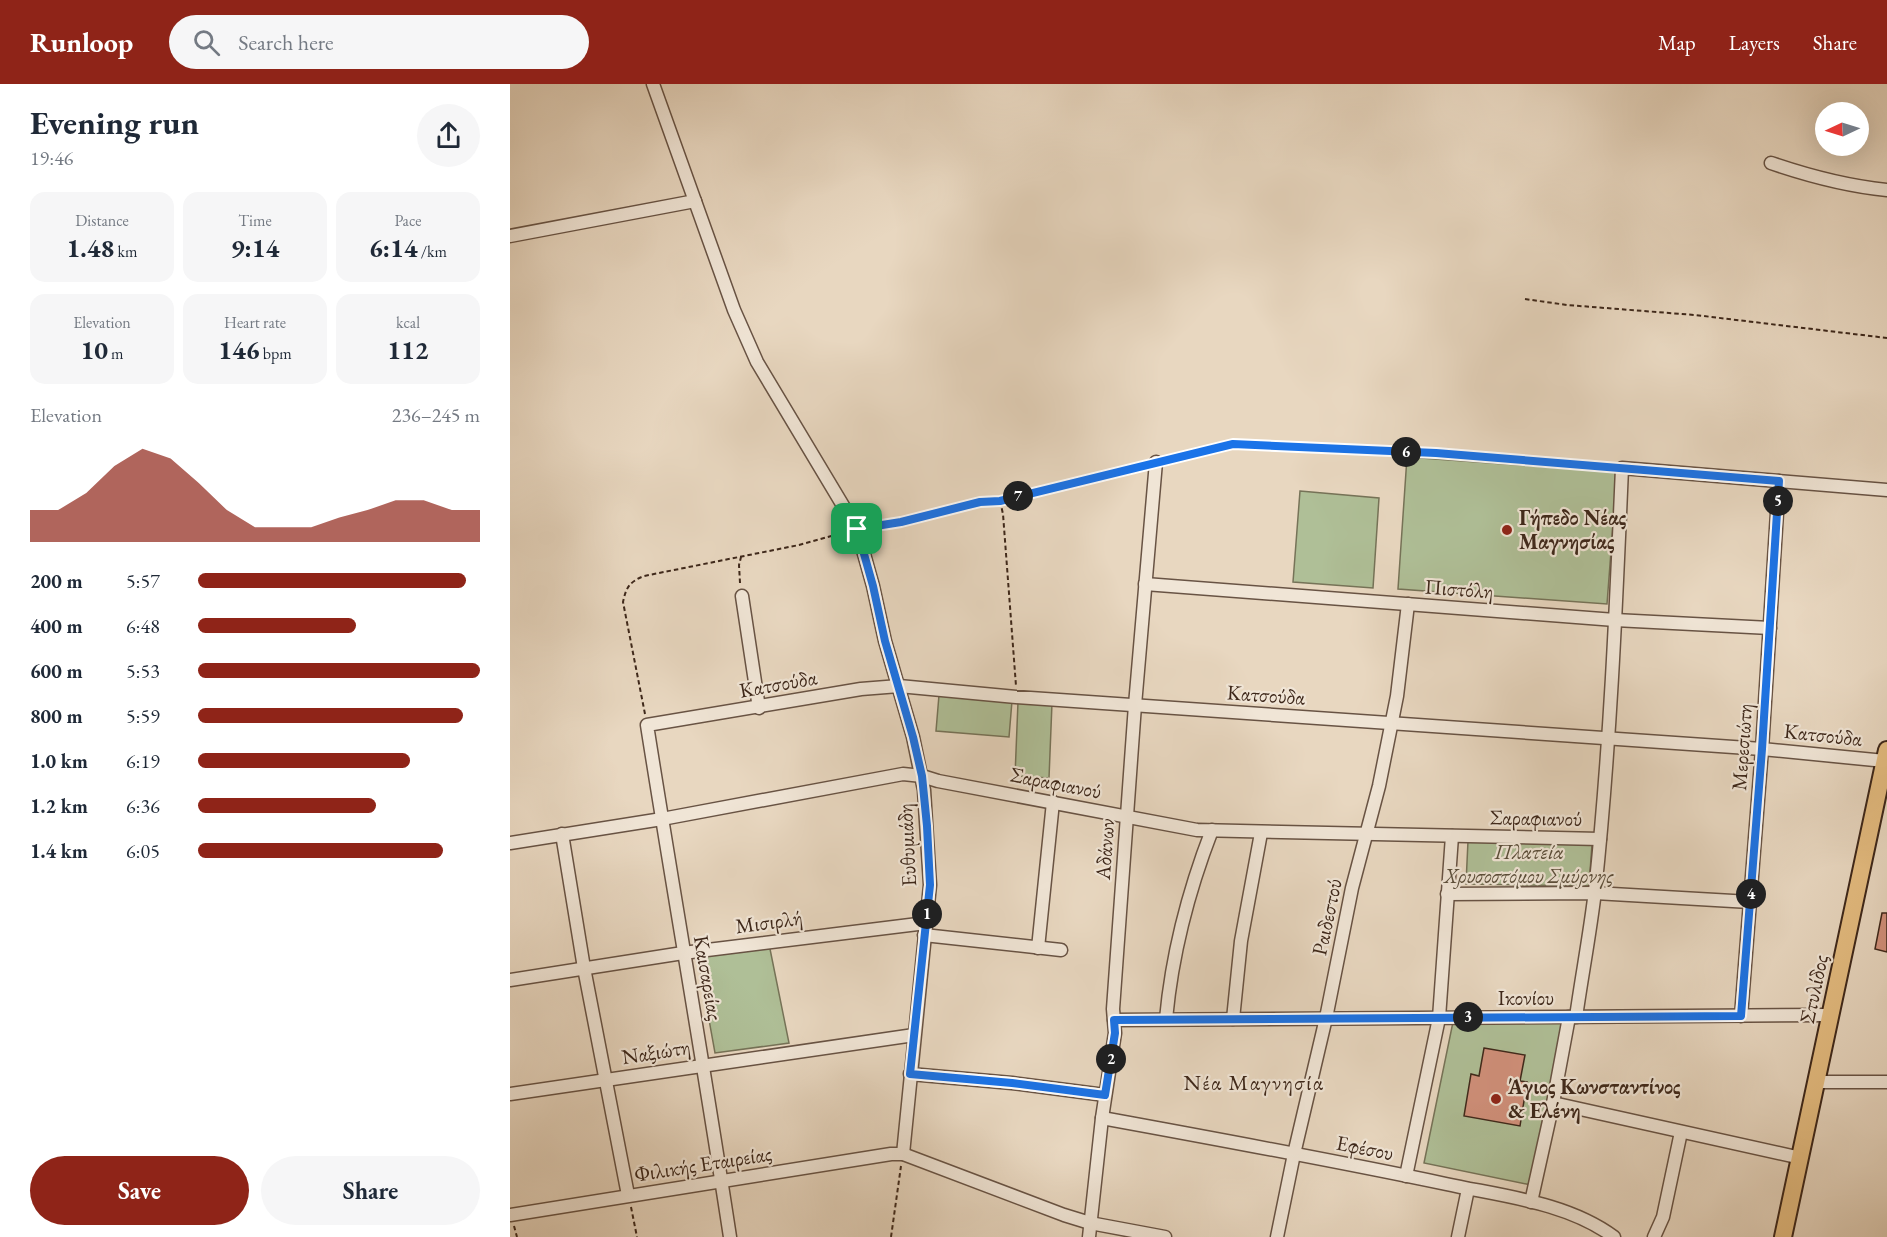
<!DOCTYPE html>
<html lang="en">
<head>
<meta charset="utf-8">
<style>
	body { margin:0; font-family:"EB Garamond",serif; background:#f6f6f7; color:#1f2937; height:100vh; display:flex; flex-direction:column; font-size:22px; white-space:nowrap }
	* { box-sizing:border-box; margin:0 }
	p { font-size:20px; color:#747a83 }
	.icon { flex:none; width:33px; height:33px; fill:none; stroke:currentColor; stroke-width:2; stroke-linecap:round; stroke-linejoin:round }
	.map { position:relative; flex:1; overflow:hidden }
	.details { display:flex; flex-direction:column; background:#fff; width:510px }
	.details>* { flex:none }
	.needle { width:39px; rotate:266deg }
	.tools { position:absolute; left:1305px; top:18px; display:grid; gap:12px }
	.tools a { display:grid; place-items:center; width:54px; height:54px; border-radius:50%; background:#fff; box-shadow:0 6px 24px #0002; font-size:30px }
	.pin { position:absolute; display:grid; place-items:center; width:51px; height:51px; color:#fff; margin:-26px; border-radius:12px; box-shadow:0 3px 9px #0006 }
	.km { position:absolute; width:30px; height:30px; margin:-15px; border-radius:50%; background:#222; color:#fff; font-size:16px; line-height:30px; text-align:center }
	.round { display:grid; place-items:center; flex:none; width:63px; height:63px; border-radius:32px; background:#f6f6f7 }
	.headline { display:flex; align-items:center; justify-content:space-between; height:102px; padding:0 30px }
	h1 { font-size:33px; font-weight:700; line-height:45px }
	.figures { display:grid; grid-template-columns:repeat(3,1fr); gap:9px; height:102px; padding:6px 30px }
	.figures div { display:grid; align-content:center; border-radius:15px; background:#f6f6f7; text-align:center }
	.figures b { font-size:26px; font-weight:700 }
	.figures small { font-size:16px; font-weight:400 }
	.figures p { font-size:16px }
	.chart { height:168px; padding:12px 30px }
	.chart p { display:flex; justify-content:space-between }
	.chart svg { width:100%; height:108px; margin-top:6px; fill:#8f2418; opacity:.7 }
	.button { display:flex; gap:12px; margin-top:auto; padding:12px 30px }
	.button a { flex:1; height:69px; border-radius:36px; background:#8f2418; color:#fff; font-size:24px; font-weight:700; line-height:69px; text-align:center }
	.button a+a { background:#f6f6f7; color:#1f2937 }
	ul { padding:0 30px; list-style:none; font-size:20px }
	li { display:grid; grid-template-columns:96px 72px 1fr; align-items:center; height:45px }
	li i { height:15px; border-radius:8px; background:#8f2418 }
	header { display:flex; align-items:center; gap:36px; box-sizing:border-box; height:84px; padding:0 30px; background:#8f2418; color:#fff }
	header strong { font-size:28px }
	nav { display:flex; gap:33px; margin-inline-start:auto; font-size:21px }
	.search { width:420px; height:54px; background:#f6f6f7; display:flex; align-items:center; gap:15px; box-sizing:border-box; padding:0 21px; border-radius:33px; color:#747a83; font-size:22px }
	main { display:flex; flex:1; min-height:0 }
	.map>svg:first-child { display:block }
	.green { fill:#afbf97; stroke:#767358; stroke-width:1.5 }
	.building { fill:#d2917c; stroke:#3d271a; stroke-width:1.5 }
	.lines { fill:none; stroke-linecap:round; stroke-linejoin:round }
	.minor-casing { stroke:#685344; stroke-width:15 }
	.major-casing { stroke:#3d271a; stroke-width:20 }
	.path { stroke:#3d271a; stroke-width:2; stroke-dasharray:4.5 3; stroke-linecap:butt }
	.minor { stroke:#f0e5d6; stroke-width:12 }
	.major { stroke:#e4bc80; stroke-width:16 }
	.route-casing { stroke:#fff; stroke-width:12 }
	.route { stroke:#1a73e8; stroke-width:8 }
	.poi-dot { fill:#8f2418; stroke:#f0e5d6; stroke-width:2 }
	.labels { text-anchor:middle; stroke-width:4.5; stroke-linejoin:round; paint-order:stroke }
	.poi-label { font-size:21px; font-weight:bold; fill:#3d271a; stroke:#f0e5d6; text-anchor:start }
	.street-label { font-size:21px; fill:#3d271a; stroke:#f0e5d6 }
	.park-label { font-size:21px; font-style:italic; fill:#5a4d39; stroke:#f0e5d6 }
	.neighbourhood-label { font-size:22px; letter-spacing:1.5px; fill:#3d271a; stroke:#f0e5d6 }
</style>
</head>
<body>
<header>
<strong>Runloop</strong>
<div class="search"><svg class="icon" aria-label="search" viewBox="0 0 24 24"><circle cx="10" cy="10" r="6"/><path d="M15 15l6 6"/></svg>Search here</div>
<nav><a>Map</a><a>Layers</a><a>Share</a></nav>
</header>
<main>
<section class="details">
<div class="headline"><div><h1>Evening run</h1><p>19:46</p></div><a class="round"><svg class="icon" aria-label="share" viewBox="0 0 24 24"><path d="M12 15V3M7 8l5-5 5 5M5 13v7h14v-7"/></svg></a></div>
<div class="figures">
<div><p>Distance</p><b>1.48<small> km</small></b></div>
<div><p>Time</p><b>9:14</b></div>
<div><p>Pace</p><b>6:14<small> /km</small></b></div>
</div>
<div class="figures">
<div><p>Elevation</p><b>10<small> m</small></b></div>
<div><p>Heart rate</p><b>146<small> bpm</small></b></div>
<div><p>kcal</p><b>112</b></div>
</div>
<div class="chart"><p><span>Elevation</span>236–245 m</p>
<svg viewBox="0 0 160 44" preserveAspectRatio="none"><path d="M0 44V31L10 31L20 24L30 13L40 6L50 10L60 20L70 31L80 38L90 38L100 38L110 34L120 31L130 27L140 27L150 31L160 31V44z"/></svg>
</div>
<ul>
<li><b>200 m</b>5:57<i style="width:95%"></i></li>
<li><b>400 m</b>6:48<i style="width:56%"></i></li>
<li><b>600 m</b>5:53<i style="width:100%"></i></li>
<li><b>800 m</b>5:59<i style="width:94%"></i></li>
<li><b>1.0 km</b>6:19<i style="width:75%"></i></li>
<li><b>1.2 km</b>6:36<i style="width:63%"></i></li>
<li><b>1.4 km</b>6:05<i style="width:87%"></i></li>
</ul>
<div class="button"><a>Save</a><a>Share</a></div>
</section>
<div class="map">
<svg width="1377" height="1153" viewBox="0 0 1377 1153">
	<rect width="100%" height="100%" fill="#e8d7c0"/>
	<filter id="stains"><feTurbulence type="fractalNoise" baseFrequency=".00333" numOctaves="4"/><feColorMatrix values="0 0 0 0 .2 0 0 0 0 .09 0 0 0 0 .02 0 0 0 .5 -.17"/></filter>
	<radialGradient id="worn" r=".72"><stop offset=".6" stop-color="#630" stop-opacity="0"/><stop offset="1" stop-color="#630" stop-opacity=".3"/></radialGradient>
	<g class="green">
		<path d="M897,373L1107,388L1097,520L888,505Z"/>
		<path d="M790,407L869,414L863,504L783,498Z"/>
		<path d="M429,611L502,617L499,653L426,647Z"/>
		<path d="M508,618L542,619L539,694L505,692Z"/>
		<path d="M958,757L1082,760L1079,802L956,800Z"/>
		<path d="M259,860L279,959L205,969L187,869Z"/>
		<path d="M943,938H1054L1021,1101L914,1079Z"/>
	</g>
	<g class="building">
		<path d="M1372,829H1377V868L1365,865Z"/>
		<path d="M974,964L1015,971L1010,997L1017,998L1010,1042L954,1032L961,990L969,992Z"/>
	</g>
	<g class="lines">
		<defs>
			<g id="minor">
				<path d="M143,0L224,226L247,278L347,445L363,502L375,557L403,653L414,706L420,801L393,1070"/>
				<path d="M1261,79C1299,92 1337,102 1377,106"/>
				<path d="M0,152L185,117"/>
				<path d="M635,500L1105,536L1260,544"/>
				<path d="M232,512L249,624"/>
				<path d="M52,750L74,884L118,1111"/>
				<path d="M0,759L152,735L393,690L412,692L428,697L687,746L1090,755"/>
				<path d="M937,810L1085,809L1240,818"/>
				<path d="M414,851L551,866"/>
				<path d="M528,864L543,718"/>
				<path d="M0,896L173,869L416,839"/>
				<path d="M1231,932L1252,665L1269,397"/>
				<path d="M1066,933C1072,891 1080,849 1085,807C1100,666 1106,525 1112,384L1377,406"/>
				<path d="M656,935C662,870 678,808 702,746"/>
				<path d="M723,935L731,857L751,749"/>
				<path d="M604,936L1321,931"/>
				<path d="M400,990L502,999L595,1011"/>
				<path d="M1307,998H1377"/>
				<path d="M0,1010L404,951"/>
				<path d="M1043,1019L1291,1074"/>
				<path d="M592,1034C707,1055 822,1076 936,1100C991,1112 1057,1118 1104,1153"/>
				<path d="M896,1092L929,934L942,752"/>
				<path d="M1021,1118L1043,1019L1059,933"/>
				<path d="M0,1131L381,1070H393L554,1131L580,1139L655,1153"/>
				<path d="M220,1153C194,982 164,812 137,641L351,605L389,602L506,613L1252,665L1375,677"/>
				<path d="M579,1153L592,1034L605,949L603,925L625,621L646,378"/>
				<path d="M767,1153L784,1070L816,934L842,804L869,702L887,612L898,520"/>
				<path d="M948,1153L958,1105"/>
				<path d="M1144,1153L1153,1133L1171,1048"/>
			</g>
			<path id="major" d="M1273,1153L1377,666"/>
		</defs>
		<use href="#minor" class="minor-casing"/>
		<use href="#major" class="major-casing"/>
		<g class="path">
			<path d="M1015,215L1057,221L1185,231L1377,254"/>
			<path d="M657,375L712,362L741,360L926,369L1099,382"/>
			<path d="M490,417L493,430L506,602"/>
			<path d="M359,443C403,436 446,419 490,417L634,381"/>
			<path d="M230,499L229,481L231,473"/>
			<path d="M135,630L113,518C116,504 119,498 134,492L289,461L336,448"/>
			<path d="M121,1123L127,1153"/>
			<path d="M4,1142L7,1153"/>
			<path d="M381,1153L391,1082"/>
		</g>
		<use href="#minor" class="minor"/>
		<use href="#major" class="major"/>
	</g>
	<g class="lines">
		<defs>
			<path id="route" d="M723,360L926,369L1269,397L1252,665L1231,932L604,936L605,949L595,1011L502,999L400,990L420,801L417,742L412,692L403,653L375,557L363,502L347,445L391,438L470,418L490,417Z"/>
		</defs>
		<use href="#route" class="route-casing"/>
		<use href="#route" class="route"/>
	</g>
	<g class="poi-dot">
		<circle cx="997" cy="446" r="6"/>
		<circle cx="986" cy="1015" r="6"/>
	</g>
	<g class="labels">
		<g class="poi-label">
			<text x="1009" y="441">Γήπεδο Νέας<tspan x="1009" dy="24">Μαγνησίας</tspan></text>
			<text x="998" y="1010">Άγιος Κωνσταντίνος<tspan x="998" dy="24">&amp; Ελένη</tspan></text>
		</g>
		<g class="street-label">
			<text transform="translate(949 505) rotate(4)" y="7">Πιστόλη</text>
			<text transform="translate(268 600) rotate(-10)" y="7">Κατσούδα</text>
			<text transform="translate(756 611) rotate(4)" y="7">Κατσούδα</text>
			<text transform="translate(1313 651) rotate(6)" y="7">Κατσούδα</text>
			<text transform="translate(1232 663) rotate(-86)" y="7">Μερεσιώτη</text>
			<text transform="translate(546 699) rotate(11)" y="7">Σαραφιανού</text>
			<text transform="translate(1026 734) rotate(1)" y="7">Σαραφιανού</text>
			<text transform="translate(397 761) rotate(-93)" y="7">Ευθυμιάδη</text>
			<text transform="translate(595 765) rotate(-86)" y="7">Αδάνων</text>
			<text transform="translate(817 833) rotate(-78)" y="7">Ραιδεστού</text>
			<text transform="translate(259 838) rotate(-8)" y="7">Μισιρλή</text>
			<text transform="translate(198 894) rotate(80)" y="7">Καισαρείας</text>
			<text transform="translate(1304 905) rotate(-78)" y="7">Στυλίδος</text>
			<text x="1016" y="921">Ικονίου</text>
			<text transform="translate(146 968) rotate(-9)" y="7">Ναξιώτη</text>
			<text transform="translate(855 1064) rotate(11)" y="7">Εφέσου</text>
			<text transform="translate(193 1080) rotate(-9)" y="7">Φιλικής Εταιρείας</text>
		</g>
		<g class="park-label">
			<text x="1019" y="775">Πλατεία<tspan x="1019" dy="24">Χρυσοστόμου Σμύρνης</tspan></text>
		</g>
		<g class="neighbourhood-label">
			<text x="744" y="1006">Νέα Μαγνησία</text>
		</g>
	</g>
	<rect width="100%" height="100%" filter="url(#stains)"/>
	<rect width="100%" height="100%" fill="url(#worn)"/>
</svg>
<div class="tools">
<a><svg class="needle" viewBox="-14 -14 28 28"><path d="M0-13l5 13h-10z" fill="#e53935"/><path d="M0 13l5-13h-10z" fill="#747a83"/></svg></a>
</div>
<div class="pin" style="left:347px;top:445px;background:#1e9e55"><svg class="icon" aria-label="arrive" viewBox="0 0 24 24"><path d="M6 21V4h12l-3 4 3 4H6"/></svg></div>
<b class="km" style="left:417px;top:830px">1</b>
<b class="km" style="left:601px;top:975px">2</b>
<b class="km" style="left:958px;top:933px">3</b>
<b class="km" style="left:1241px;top:810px">4</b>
<b class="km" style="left:1268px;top:417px">5</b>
<b class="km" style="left:896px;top:368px">6</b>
<b class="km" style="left:508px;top:412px">7</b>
</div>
</main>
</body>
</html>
